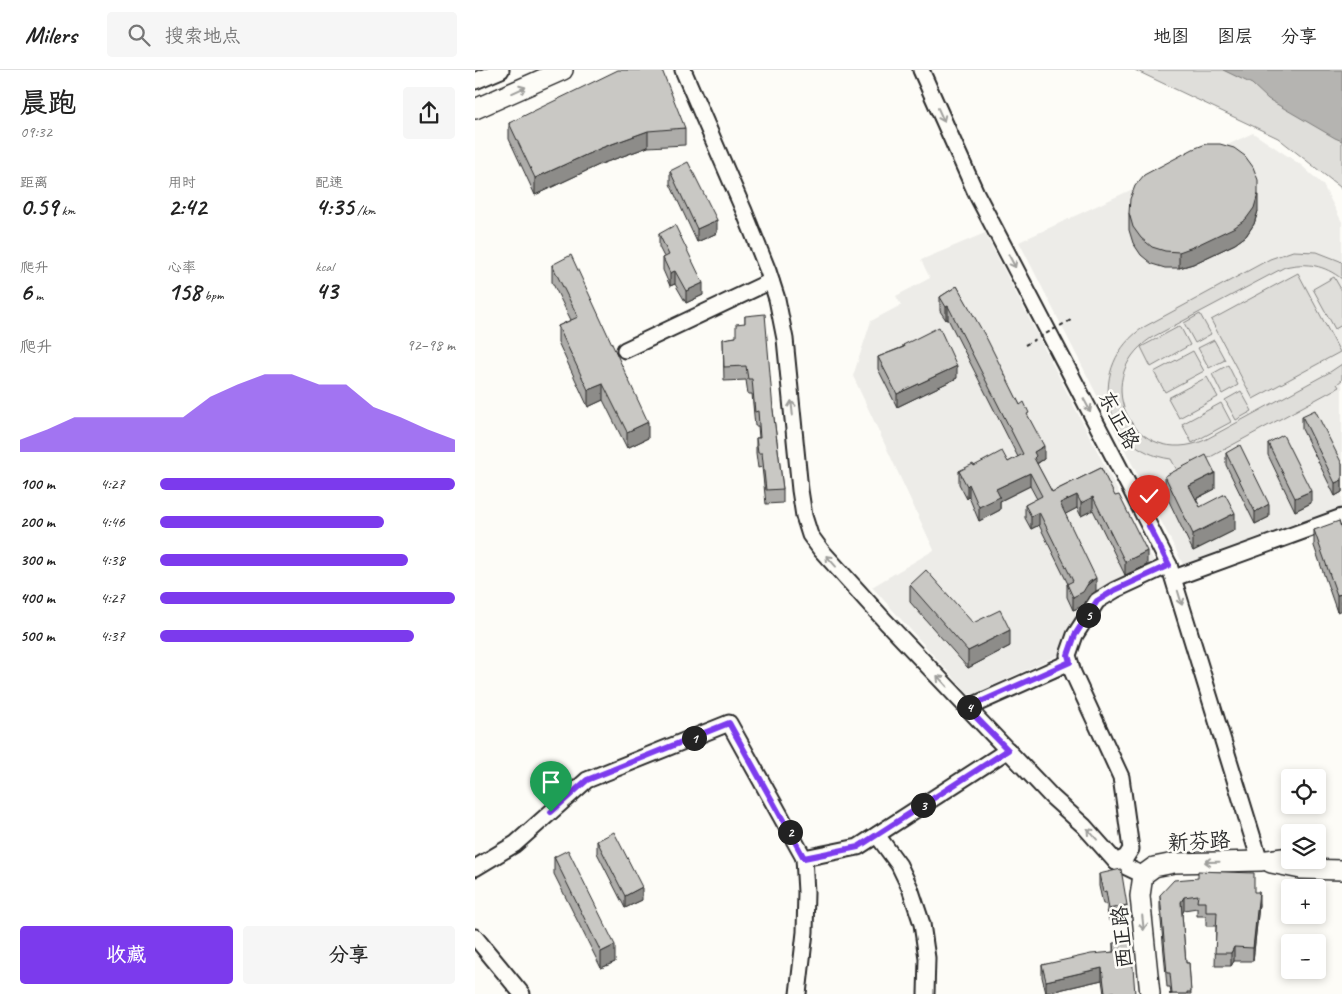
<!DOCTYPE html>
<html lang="zh">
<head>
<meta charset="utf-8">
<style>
	body { margin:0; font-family:Caveat,"LXGW WenKai TC",sans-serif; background:#f6f6f6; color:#222; height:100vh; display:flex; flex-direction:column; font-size:19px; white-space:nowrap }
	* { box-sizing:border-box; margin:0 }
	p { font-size:16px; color:#767676 }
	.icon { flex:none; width:28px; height:28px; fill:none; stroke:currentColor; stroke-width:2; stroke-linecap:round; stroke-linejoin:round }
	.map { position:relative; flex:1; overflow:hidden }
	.side { display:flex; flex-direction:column; background:#fff; width:475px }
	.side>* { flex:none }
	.buttons { position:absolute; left:806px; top:699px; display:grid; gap:10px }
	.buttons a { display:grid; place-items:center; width:45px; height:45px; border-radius:5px; background:#fff; box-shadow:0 2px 8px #0003; font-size:25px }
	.pin { position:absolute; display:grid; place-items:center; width:42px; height:42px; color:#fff; margin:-51px -21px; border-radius:50% 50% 50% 0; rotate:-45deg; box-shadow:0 0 5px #0007 }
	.pin .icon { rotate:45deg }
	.km { position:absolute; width:25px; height:25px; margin:-12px; border-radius:50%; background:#222; color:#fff; font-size:14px; line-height:25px; text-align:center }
	.round { display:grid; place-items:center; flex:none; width:52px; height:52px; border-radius:5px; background:#f6f6f6 }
	.head { display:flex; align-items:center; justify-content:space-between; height:85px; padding:0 20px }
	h1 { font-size:28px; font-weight:600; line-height:38px }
	.figures { display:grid; grid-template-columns:repeat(3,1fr); gap:8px; height:85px; padding:5px 20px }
	.figures div { display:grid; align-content:center }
	.figures b { font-size:25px; font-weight:600 }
	.figures small { font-size:14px; font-weight:400 }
	.figures p { font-size:14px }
	.chart { height:140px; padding:10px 20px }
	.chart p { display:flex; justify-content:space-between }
	.chart svg { width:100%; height:90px; margin-top:5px; fill:#7c3aed; opacity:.7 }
	.button { display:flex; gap:10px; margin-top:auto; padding:10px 20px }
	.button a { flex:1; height:58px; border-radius:5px; background:#7c3aed; color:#fff; font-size:20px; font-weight:600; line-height:58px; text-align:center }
	.button a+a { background:#f6f6f6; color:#222 }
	ul { padding:0 20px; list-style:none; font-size:16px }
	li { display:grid; grid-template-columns:80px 60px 1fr; align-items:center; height:38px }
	li i { height:12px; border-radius:6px; background:#7c3aed }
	header { display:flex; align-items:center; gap:30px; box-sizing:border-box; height:70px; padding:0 25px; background:#fff; border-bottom:1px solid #e0e0e0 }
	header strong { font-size:24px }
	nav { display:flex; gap:28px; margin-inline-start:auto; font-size:18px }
	.search { width:350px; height:45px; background:#f6f6f6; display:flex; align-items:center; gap:12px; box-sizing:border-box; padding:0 18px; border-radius:5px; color:#767676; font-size:19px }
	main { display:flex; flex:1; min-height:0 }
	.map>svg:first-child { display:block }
	.built { fill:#edece8 }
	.green { fill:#dfdeda; stroke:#858482 }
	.water { fill:#b5b4b1; stroke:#7e7d7b }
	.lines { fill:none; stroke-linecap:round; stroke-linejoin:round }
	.minor-casing { stroke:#2b2b2b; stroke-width:19 }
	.major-casing { stroke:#2b2b2b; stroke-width:22 }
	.minor { stroke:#fdfcf7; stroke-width:15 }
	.major { stroke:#fdfcf7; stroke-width:19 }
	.path-bridge { stroke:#2b2b2b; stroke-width:2; stroke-dasharray:4 4; stroke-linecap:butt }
	.wall { fill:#adaca9; stroke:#2b2b2b }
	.shaded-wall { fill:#8d8c89; stroke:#2b2b2b }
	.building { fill:#c9c8c4; stroke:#2b2b2b }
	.oneway { stroke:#9e9e9b }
	.route-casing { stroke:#fff; stroke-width:10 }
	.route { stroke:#7c3aed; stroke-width:6 }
	.labels { text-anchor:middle; stroke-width:5; stroke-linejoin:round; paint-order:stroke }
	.street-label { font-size:21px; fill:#2b2b2b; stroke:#fdfcf7 }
</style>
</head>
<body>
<header>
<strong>Milers</strong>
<div class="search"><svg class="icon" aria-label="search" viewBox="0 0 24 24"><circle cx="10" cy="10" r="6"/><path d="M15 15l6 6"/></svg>搜索地点</div>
<nav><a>地图</a><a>图层</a><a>分享</a></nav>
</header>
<main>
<section class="side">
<div class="head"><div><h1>晨跑</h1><p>09:32</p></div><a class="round"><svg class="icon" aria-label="share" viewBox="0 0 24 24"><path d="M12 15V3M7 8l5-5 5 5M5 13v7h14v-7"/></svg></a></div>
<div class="figures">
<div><p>距离</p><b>0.59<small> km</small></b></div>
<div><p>用时</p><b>2:42</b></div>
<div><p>配速</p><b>4:35<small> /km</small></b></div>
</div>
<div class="figures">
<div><p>爬升</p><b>6<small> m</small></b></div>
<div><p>心率</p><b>158<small> bpm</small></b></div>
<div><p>kcal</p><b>43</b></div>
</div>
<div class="chart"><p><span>爬升</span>92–98 m</p>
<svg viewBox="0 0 160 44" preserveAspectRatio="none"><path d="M0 44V38L10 33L20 27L30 27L40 27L50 27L60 27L70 17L80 11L90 6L100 6L110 11L120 11L130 22L140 27L150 33L160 38V44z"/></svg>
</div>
<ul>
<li><b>100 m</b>4:27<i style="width:100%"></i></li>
<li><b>200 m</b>4:46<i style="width:76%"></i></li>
<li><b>300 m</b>4:38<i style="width:84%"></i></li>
<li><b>400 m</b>4:27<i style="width:100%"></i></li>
<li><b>500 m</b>4:37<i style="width:86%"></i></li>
</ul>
<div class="button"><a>收藏</a><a>分享</a></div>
</section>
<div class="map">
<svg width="867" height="924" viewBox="0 0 867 924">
	<rect width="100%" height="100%" fill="#fdfcf7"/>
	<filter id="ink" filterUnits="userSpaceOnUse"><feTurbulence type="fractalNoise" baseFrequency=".02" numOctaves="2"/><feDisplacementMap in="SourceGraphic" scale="10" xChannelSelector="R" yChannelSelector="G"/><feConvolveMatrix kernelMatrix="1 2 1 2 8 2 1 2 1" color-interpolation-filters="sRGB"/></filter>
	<g filter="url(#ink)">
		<g class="built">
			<path d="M778,63L826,95L848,115L867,152V440L709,496L544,172Z"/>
			<path d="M510,163L684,501L621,529L590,582L495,626L397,517L459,480L378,306L396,251L426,235L421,226L455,208L446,190Z"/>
		</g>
		<g class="green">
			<path d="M660,0H867V121L865,117L803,68Z"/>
			<path d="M818,181L842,182L865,191L867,193V209C849,195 832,192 810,197L676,268C612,311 660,400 730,370L855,302L867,294V310L862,314L864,317L704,404L696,389C626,380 611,295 669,257L795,189Z"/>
			<path d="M823,203L865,282L778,329L736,250Z"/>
			<path d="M859,207L867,221V255L860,259L838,219Z"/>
			<path d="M725,244L736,264L720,273L709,253Z"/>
			<path d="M705,256L715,275L676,297L666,277Z"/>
			<path d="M739,270L750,290L734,298L723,278Z"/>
			<path d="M718,281L729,301L690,322L679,302Z"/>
			<path d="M753,295L763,315L747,324L737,304Z"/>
			<path d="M732,307L743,327L704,348L693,328Z"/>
			<path d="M766,321L777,341L761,350L750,330Z"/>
			<path d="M746,333L756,352L717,373L707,354Z"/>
		</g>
		<path class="water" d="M748,0H867V71L860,68L793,29L777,14Z"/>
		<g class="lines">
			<defs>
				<g id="minor">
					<path d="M208,0L269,141L293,201L302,229L310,269L325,420L329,446L335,465L346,480L411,552L577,727L609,756L641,792L668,805"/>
					<path d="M446,0L501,123L655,418L694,495L785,791"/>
					<path d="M0,11L26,0"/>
					<path d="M150,280L296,211"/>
					<path d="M699,508L867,447"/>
					<path d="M492,638L595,592"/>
					<path d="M402,765L424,795L435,818L447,854L452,888L451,924"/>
					<path d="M641,792L651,787L656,779L646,707L598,603L593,585L600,565L622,531L640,520L694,495"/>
					<path d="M0,798L40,774L112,710L254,653L329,788L383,777L533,680"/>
					<path d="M0,867L47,924"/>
					<path d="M323,924L330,862L331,822L329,788"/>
				</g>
				<g id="major">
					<path d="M0,39L88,0"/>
					<path d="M796,793L826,799L867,800"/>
					<path d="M675,924L665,826L668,805L679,797L699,793L785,791L815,787"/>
				</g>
			</defs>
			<use href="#minor" class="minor-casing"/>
			<use href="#major" class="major-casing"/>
			<use href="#minor" class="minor"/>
			<use href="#major" class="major"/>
			<path class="path-bridge" d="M550,275L596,250"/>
		</g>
		<g class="wall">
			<path d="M34,53L210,58V75L173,77L126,94L60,125L34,69Z"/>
			<path d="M195,101L242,163L222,172L195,114Z"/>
			<path d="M783,141L779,154L771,166L760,174L718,194L704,198H690L677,194L666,185L658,173L654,160V143Z"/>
			<path d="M184,164L228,225L211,233L200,214L195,216L188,200V188L189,187L184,177Z"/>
			<path d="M77,195L173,368L152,378L128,330L113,337L83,272V256L96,250L77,212Z"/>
			<path d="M482,216L545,335L554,348L569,389L562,394L577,422L626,398L672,495L650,505L618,440L606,446L602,438L590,444L621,521L614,526L608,536L598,540L592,527V514H593L564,455L556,459L550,448V435L562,429L555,416L525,431V440L504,451L494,427L492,429L484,414V401L499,396L533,392L543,387L473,249L471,250L465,241V227Z"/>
			<path d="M270,246L298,340L308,419V433L291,434L287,397L283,398L281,383V368H284L283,356H280L277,324H273L271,310L249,311L248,269L261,267L270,253Z"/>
			<path d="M428,275L482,308L422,337L403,299V287L428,277Z"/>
			<path d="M827,346L867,394V422L860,426L827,359Z"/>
			<path d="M793,373L836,433L820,441L793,385Z"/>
			<path d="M751,383L794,447L780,454L751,395Z"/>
			<path d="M690,406L740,419L721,429L725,437L760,460L718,481L690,423Z"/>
			<path d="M839,460L867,461L862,542L839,476Z"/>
			<path d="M435,515L498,553L535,576L493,598L435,532Z"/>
			<path d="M122,771L167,830L150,838L122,783Z"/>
			<path d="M79,787L140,892L126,898L79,804Z"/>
			<path d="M624,804L652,835V848L634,851L631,834H628L624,816Z"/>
			<path d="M779,822L784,835L778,891H759L756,896H740L741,856H731V846H722V838L709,840L707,844L711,893H714L716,924H694H696L695,917H692L685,839V825Z"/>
			<path d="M638,873L660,924H629L627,910L571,923L567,907V895L638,882Z"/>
		</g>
		<g class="shaded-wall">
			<path d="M173,61V77L126,94L60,125V108L126,78Z"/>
			<path d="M783,124V141L779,154L771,166L760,174L718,194L704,198V182Z"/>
			<path d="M242,150V163L222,172V159Z"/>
			<path d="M200,201V214L195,216V203Z"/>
			<path d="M228,213V225L211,233V221Z"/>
			<path d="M473,236V249L471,250V237Z"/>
			<path d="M482,296V308L422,337V324Z"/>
			<path d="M128,314V330L113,337V320Z"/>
			<path d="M173,352V368L152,378V362Z"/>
			<path d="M569,376V389L561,394L559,401V382Z"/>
			<path d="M555,403V416L525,431V440L504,451V437L521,419Z"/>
			<path d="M740,403V419L714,432V416Z"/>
			<path d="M867,410V422L860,426V413Z"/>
			<path d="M494,414V427L492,429V416Z"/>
			<path d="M836,421V433L820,441V428Z"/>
			<path d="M602,425V438L585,447V433Z"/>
			<path d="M618,427V440L606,446V433Z"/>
			<path d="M794,434V447L780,454V442Z"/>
			<path d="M564,442V455L556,459V446Z"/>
			<path d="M760,443V460L718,481V464Z"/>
			<path d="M672,481V495L650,505V492Z"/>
			<path d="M621,508V521L614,526L608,536L598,540V527Z"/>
			<path d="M867,524V540L862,542V525Z"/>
			<path d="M535,560V576L493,598V581Z"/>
			<path d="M167,817V830L150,838V826Z"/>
			<path d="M784,822V835L778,891V878Z"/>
			<path d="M709,827V840L706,846V832Z"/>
			<path d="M140,875V892L126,898V882Z"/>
			<path d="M759,877V891L756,896V883Z"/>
			<path d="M627,898V910L571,923V911Z"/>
		</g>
		<g class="building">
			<path d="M143,0H187L210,58L173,61L126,78L60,108L34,53Z"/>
			<path d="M731,74H745L759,78L770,86L778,97L783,110V124L779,138L771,149L760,157L718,177L704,182L690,181L677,177L666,168L658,157L654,143L655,129L660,116L669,105L718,79Z"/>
			<path d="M213,92L242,150L222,159L195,101Z"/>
			<path d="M200,155L228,213L211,221L200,201L195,203L188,188L194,185L184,164Z"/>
			<path d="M96,185L173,352L152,362L128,314L113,320L83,256L103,247L77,195Z"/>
			<path d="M482,216L512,269L545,335L549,332L554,343L552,344L569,376L559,382L561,386L559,388L577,422L626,398L640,426L644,425L672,481L650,492L618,427L606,433L602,425L585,433L621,508L614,512L608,522L598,527L592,514L598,511L564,442L556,446L550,435L567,426L555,403L521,419L525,427L504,437L494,414L492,416L484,401L498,394L499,396L527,381L533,392L548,384L473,236L471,237L465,227Z"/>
			<path d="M290,244L298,340L308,419L291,420L287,383H283L281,368H285L283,341L280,342L277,309H273L271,296L249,297L248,269L261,267V254L270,253V246Z"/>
			<path d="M464,257L482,296L422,324L403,287L429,277L428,275Z"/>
			<path d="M840,340L867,394V410L860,413L827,346Z"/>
			<path d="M808,365L836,421L820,428L793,373Z"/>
			<path d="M765,375L794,434L780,442L751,383Z"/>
			<path d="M731,385L740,403L714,416L725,437L750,424L760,443L718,464L690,406Z"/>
			<path d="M864,451L867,461V524L862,525L839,460Z"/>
			<path d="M451,500L498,553L525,540L535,560L493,581L435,515Z"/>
			<path d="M139,762L167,817L150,826L122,771Z"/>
			<path d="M93,780L140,875L126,882L79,787Z"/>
			<path d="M646,799L652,835L634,839L631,821L628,822L624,804Z"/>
			<path d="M723,801L779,803V822H784L778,878L759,877L756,883H740L742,842H731V832H722L723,825L709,827L706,832L711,893H714L716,922H712V924H694H697L695,903H692L685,825L699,810L723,808Z"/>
			<path d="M656,871L660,924H639V922L630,923L627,898L571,911L567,895L616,884L639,882L638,873Z"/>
		</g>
		<defs><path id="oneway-shaft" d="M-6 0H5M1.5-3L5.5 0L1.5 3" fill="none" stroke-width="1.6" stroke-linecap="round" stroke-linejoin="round" transform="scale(1.25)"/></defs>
		<g class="oneway">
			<use href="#oneway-shaft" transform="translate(44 20) rotate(-24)"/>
			<use href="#oneway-shaft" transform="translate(466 45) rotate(66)"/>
			<use href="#oneway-shaft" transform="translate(537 191) rotate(62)"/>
			<use href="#oneway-shaft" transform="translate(612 335) rotate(62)"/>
			<use href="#oneway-shaft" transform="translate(317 338) rotate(-96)"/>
			<use href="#oneway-shaft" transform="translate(356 491) rotate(-132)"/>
			<use href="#oneway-shaft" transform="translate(705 528) rotate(73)"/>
			<use href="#oneway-shaft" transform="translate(467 611) rotate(-133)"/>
			<use href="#oneway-shaft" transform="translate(617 764) rotate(-132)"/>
			<use href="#oneway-shaft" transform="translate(737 792) rotate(179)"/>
			<use href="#oneway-shaft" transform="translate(668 853) rotate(84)"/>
		</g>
	</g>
	<g class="lines" filter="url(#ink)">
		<defs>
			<path id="route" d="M76,742L112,710L254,653L329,788L383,777L533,680L492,638L595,592L593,585L600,565L622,531L640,520L694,495L674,456"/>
		</defs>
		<use href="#route" class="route-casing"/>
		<use href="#route" class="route"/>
	</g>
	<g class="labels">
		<g class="street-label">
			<text transform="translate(644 350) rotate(62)" y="7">东正路</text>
			<text transform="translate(724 771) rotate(-3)" y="7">新芬路</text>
			<text transform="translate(647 867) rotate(-95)" y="7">西正路</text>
		</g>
	</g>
</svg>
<div class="buttons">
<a><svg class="icon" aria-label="locate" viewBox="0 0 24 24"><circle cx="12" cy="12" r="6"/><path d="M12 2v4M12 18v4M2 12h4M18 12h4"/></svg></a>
<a><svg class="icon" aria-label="layers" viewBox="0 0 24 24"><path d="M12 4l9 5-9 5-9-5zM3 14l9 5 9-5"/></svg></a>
<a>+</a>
<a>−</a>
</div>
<div class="pin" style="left:76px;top:742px;background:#1e9e55"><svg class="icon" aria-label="arrive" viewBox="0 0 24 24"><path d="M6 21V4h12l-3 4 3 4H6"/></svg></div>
<div class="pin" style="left:674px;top:456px;background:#d93025"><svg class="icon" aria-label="check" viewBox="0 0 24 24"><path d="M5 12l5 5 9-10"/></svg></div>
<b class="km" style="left:219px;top:668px">1</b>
<b class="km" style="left:315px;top:762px">2</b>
<b class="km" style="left:448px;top:735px">3</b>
<b class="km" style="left:494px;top:637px">4</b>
<b class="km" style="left:613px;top:545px">5</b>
</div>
</main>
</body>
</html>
